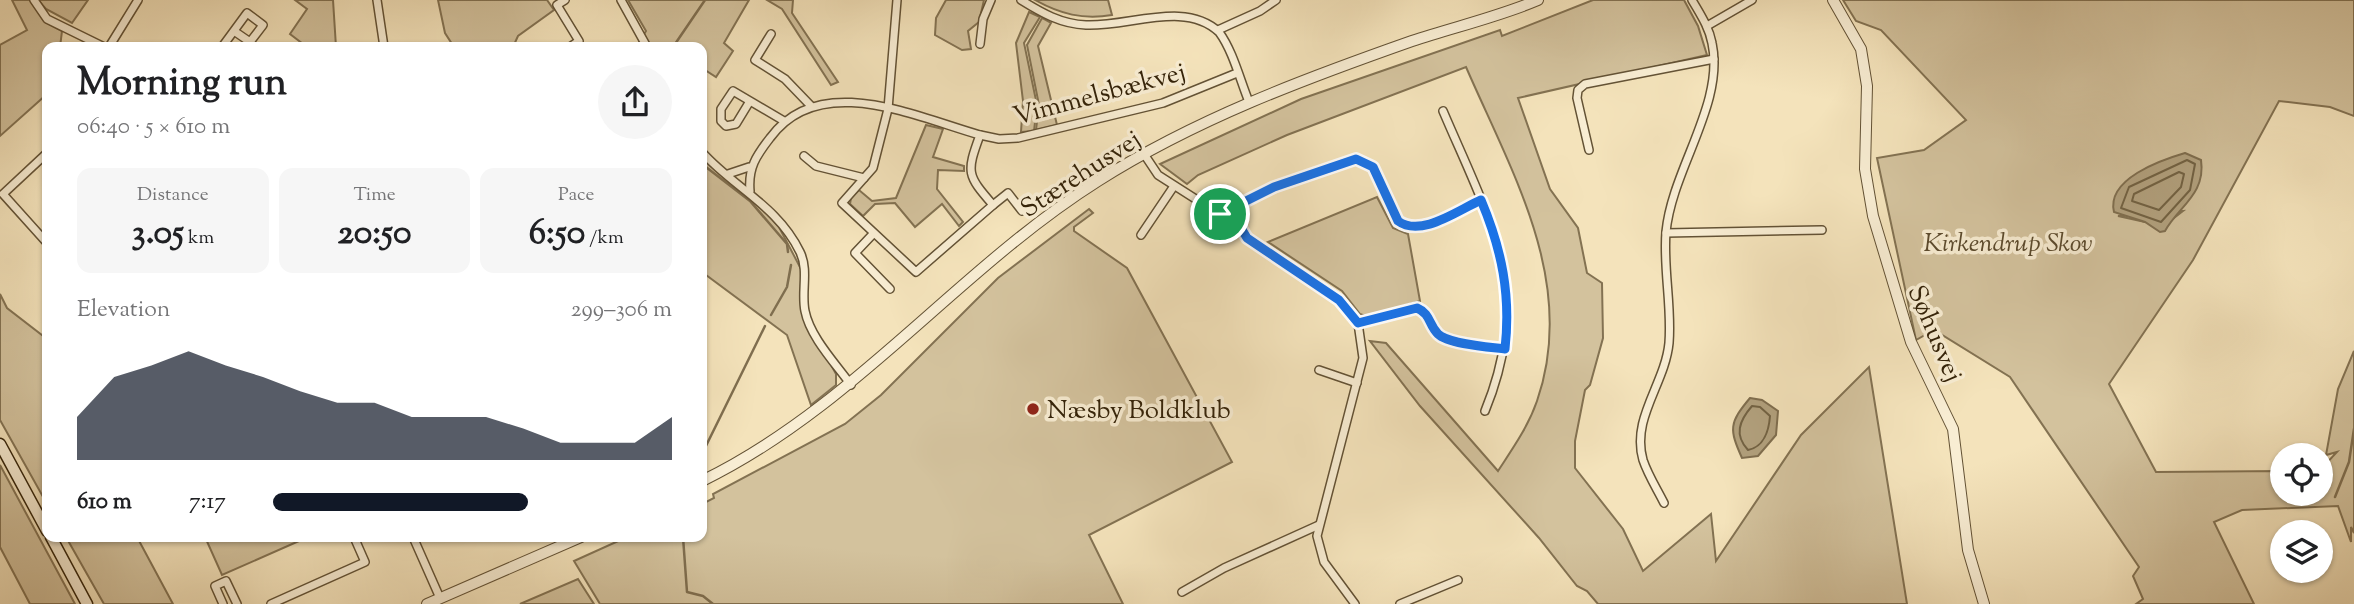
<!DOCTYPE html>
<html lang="en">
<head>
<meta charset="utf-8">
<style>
	body { margin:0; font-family:"Sorts Mill Goudy",serif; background:#f6f6f6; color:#202124; height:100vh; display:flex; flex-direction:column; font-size:26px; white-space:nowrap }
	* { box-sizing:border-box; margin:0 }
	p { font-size:23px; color:#757577 }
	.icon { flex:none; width:38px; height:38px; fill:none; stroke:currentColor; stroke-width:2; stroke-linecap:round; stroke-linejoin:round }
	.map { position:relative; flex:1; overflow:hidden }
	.panel { position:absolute; left:42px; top:42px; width:665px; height:500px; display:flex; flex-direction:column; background:#fff; border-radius:14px; box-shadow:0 2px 5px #0004 }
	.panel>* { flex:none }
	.tools { position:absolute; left:2270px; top:443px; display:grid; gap:14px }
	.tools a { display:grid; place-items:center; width:63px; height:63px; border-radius:50%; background:#fff; box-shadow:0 2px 5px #0004; font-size:35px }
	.pin { position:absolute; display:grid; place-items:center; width:60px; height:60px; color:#fff; margin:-30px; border:4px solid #fff; border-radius:50%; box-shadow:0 2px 7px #0007 }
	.round { display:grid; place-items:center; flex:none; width:74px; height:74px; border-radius:37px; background:#f6f6f6 }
	.head { display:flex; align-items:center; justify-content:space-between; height:119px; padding:0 35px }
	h1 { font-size:38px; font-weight:800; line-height:52px }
	.metrics { display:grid; grid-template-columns:repeat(3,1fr); gap:10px; height:119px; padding:7px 35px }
	.metrics div { display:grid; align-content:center; border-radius:14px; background:#f6f6f6; text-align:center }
	.metrics b { font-size:35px; font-weight:800 }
	.metrics small { font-size:19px; font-weight:400 }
	.metrics p { font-size:19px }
	.chart { height:196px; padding:14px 35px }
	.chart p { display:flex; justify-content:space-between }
	.chart svg { width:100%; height:126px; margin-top:7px; fill:#111827; opacity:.7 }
	ul { padding:0 35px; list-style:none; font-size:23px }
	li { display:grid; grid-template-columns:112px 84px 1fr; align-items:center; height:52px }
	li i { height:18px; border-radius:9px; background:#111827 }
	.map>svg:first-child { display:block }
	.green { fill:#d3c29d; stroke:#837252; stroke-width:2; fill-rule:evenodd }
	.water { fill:#b2a17e; stroke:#7f6e4f; stroke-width:2 }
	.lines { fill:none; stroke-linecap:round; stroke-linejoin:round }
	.shore { stroke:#726243; stroke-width:2 }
	.stream { stroke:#7f6e4f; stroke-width:2.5 }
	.minor-casing { stroke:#635235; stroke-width:10 }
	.tertiary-casing { stroke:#635235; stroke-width:12 }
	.secondary-casing { stroke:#332208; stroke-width:13 }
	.minor { stroke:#f8edd3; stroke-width:7 }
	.tertiary { stroke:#f8edd3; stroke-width:10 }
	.secondary { stroke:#f8edd3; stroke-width:10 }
	.route-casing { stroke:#fff; stroke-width:14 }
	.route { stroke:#1a73e8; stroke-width:9 }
	.poi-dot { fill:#8f2418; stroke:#f8edd3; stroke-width:2.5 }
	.labels { text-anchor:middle; stroke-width:7; stroke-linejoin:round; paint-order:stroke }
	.street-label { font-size:26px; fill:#332208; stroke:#f8edd3 }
	.park-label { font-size:26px; font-style:italic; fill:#5b4a2d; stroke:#f8edd3 }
	.poi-label { font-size:26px; fill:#332208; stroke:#f8edd3; text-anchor:start }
</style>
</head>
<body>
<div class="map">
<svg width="2354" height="604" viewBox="0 0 2354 604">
	<rect width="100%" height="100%" fill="#f4e3bb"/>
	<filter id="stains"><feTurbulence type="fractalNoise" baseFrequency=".00286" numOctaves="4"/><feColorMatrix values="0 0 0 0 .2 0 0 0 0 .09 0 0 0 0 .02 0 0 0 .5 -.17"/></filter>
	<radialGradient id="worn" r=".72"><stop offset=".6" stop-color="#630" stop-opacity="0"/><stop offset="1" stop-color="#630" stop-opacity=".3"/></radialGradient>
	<g class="green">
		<path d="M12,0H30L45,22L62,31L60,47H47V94L0,136V45L27,30Z"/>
		<path d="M38,0H88L72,23L46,9Z"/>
		<path d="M295,0H333L336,47H307L290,34L307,9Z"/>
		<path d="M438,0H547L554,10L518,36L513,47H454L445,33Z"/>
		<path d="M628,0H749L724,43L733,51L716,77L702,68V47H636L646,31Z"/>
		<path d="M767,0H793L792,13L838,82L831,85L782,9Z"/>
		<path d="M946,0H984L979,22L968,31L971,49L962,50L935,35L936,18Z"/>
		<path d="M1035,0H1108L1112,15C1083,20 1060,14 1035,0Z"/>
		<path d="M1593,0H1684L1698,26L1707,55L1518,98L1550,189L1578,228L1587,273L1602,283L1603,338L1590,385L1585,390L1575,441V468L1623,529L1643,571L1711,514L1716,561L1801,435L1869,367L1907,604H1598L1587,591L1577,586L1539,538L1420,406L1370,341L1386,343L1498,471C1513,448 1528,427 1537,401C1578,283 1512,173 1466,67L1287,135L1198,175L1187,184L1160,164L1301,99L1500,30L1502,36Z"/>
		<path d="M1843,0H2354V116L2330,107L2279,101L2193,260L2109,384L2156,472L2282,471V494H2320L2321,469L2337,452L2326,455L2338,389L2354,351V533L2351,527V542L2338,506L2242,510L2214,522L2254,604H2136L2143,599L2133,576L2139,567L2010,377L1934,330L1916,340L1877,158L1924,150L1966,120L1881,30L1856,21ZM2183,211L2170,221L2145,222L2118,216Z"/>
		<path d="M1029,12L1040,17L1024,43L1037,105L1034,131L1021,132L1023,101L1016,43Z"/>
		<path d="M1042,18L1051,23L1038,46L1057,125L1036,130L1039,105L1027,45Z"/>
		<path d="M926,125L943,129L933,157L964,166V171L938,170L937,189L963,222L959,226L942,204L915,227L895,203L875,204L863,216L850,204L851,198L859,190L872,201L896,198Z"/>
		<path d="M702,158L751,196L779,227L801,269L802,311L836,374V385L811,405L787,335L702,272Z"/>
		<path d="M1377,197L1393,228L1408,234L1420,301L1368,317L1360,314L1342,291L1268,242Z"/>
		<path d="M1089,209L1093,213L1074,227V231L1127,268L1232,462L1089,535L1123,604H600L574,561L627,537H702V504L714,498L713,494L845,424L881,395L998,278Z"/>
		<path d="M0,294L7,308L47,339V504L0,420Z"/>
		<path d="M0,465L75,604H30L0,547Z"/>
		<path d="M66,537H137L173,604H104Z"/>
		<path d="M205,537H308L222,575Z"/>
		<path d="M578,579L594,604H520Z"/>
	</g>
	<g class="water">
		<path d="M2185,153L2201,160C2206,194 2179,206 2165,231L2160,232L2145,222L2114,212C2106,179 2161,160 2185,153Z"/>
		<path d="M1750,398L1762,400L1778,411L1776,435L1758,456L1742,458C1729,429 1729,423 1750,398Z"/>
	</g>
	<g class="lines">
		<g class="shore">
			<path d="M2187,160L2195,164L2190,190L2161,222L2121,208L2129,187Z"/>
			<path d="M2179,172L2184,174L2181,187L2159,210L2132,201L2134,194Z"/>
			<path d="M1752,406L1760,407L1770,416C1769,430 1764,447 1748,450C1734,435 1739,421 1752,406Z"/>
		</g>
		<g class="stream">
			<path d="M673,47L705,0"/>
			<path d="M702,164L750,201L787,244L788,252"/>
			<path d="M771,315L787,287L791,265"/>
			<path d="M702,454L765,326"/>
			<path d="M2335,497L2349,462L2354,429"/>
			<path d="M683,537L687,592L703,596L713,604"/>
		</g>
		<defs>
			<g id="minor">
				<path d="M34,0L47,19L104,47"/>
				<path d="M377,0L384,47"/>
				<path d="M565,0L557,5L579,41L570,47"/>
				<path d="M621,0L647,47"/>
				<path d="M897,0L888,109L873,168L842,203L916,272L993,205C967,175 966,173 980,135"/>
				<path d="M1021,0C1042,13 1061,24 1086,25C1129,27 1185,0 1219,32C1233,51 1240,80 1249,102"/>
				<path d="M1707,26L1752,0"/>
				<path d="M1218,30L1260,11L1276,0"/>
				<path d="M771,34L755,60L785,79L811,106"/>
				<path d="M980,44L983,19L991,0"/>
				<path d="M109,47L138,0"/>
				<path d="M222,47L247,13L263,25L250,42L234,31"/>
				<path d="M750,101L736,124L726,126L721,121V109L733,91L784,121"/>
				<path d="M1443,111C1490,221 1534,291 1485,411"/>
				<path d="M1589,150L1577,98L1578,90L1585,84L1714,59"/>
				<path d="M702,152C733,187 778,206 800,252C809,270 801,292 805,311C810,337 836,364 851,385"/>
				<path d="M47,153L3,194L47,243"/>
				<path d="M1144,154L1158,175L1241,228L1247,238L1339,300L1358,323L1363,358L1317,536L1324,562L1355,604"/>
				<path d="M804,156L816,166L864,178"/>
				<path d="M728,174L749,167"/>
				<path d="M750,191C748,168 756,156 770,138C819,70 916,117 980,135L999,139L1018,138L1163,103L1237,73"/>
				<path d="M993,205L1008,193L1022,211"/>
				<path d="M1220,214L1274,187L1356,159L1373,167L1398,221C1421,237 1458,210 1481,200"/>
				<path d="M1666,233L1822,230"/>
				<path d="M873,234L855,253L890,289"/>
				<path d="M1141,235L1174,186"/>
				<path d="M1358,323L1417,308C1431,314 1428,324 1438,334C1448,344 1489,347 1505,350"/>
				<path d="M1319,370L1357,383"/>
				<path d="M1664,503C1657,489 1648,475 1643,460C1631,418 1665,384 1669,343C1672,306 1663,268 1666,232C1672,169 1725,104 1712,43C1709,27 1700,14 1692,0"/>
				<path d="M413,537L440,598"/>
				<path d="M1182,592L1224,568L1319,525"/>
				<path d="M223,604L215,586L226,581L237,604"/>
				<path d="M271,604L365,562L354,537"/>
				<path d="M1400,604L1458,580"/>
			</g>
			<g id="tertiary">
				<path d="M1833,0L1861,49L1867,86L1865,169L1873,216L1911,342L1953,429L1968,550L1984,604"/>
				<path d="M702,481C854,407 957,270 1098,181C1196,119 1304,79 1412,41C1454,27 1498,17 1538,0"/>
				<path d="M427,604L581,537"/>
			</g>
			<g id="secondary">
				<path d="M0,444L47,531"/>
				<path d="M51,537L87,604"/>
			</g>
		</defs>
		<use href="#minor" class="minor-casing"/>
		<use href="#tertiary" class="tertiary-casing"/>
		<use href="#secondary" class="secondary-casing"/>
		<use href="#minor" class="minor"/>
		<use href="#tertiary" class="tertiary"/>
		<use href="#secondary" class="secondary"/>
	</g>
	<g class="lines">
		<defs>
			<path id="route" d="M1356,159L1373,167L1398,221C1421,238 1458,210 1481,200C1502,250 1511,295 1505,349C1489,347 1448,344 1438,334C1428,324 1431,314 1417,308L1358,323L1339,300L1247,238L1241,228L1220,214L1274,187Z"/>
		</defs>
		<use href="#route" class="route-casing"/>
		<use href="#route" class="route"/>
	</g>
	<circle class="poi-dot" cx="1033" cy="409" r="7"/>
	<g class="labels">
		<g class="street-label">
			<text transform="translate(1099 93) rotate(-15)" y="9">Vimmelsbækvej</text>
			<text transform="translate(1080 173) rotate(-33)" y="9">Stærehusvej</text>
			<text transform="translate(1936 333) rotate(67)" y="9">Søhusvej</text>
		</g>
		<g class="park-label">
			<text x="2008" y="251">Kirkendrup Skov</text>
		</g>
		<g class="poi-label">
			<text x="1047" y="418">Næsby Boldklub</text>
		</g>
	</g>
	<rect width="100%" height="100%" filter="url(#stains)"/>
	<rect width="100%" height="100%" fill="url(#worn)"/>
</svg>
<div class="tools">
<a><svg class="icon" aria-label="locate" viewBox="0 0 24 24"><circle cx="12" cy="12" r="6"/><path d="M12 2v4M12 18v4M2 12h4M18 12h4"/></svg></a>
<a><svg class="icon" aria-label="layers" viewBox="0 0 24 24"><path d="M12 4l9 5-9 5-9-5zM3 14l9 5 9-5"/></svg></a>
</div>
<div class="pin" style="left:1220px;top:214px;background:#1e9e55"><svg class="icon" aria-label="arrive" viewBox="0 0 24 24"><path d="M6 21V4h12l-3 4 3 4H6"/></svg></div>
<section class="panel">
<div class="head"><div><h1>Morning run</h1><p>06:40 · 5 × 610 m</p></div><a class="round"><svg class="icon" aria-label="share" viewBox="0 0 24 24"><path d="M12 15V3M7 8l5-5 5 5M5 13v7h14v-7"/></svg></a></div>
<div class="metrics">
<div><p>Distance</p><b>3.05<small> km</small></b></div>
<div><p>Time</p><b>20:50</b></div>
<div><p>Pace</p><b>6:50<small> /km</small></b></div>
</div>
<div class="chart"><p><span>Elevation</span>299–306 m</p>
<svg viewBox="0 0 160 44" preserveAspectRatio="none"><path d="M0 44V29L10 15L20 11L30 6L40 11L50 15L60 20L70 24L80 24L90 29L100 29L110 29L120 33L130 38L140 38L150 38L160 29V44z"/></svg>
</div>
<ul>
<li><b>610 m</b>7:17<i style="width:64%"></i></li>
</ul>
</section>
</div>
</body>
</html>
